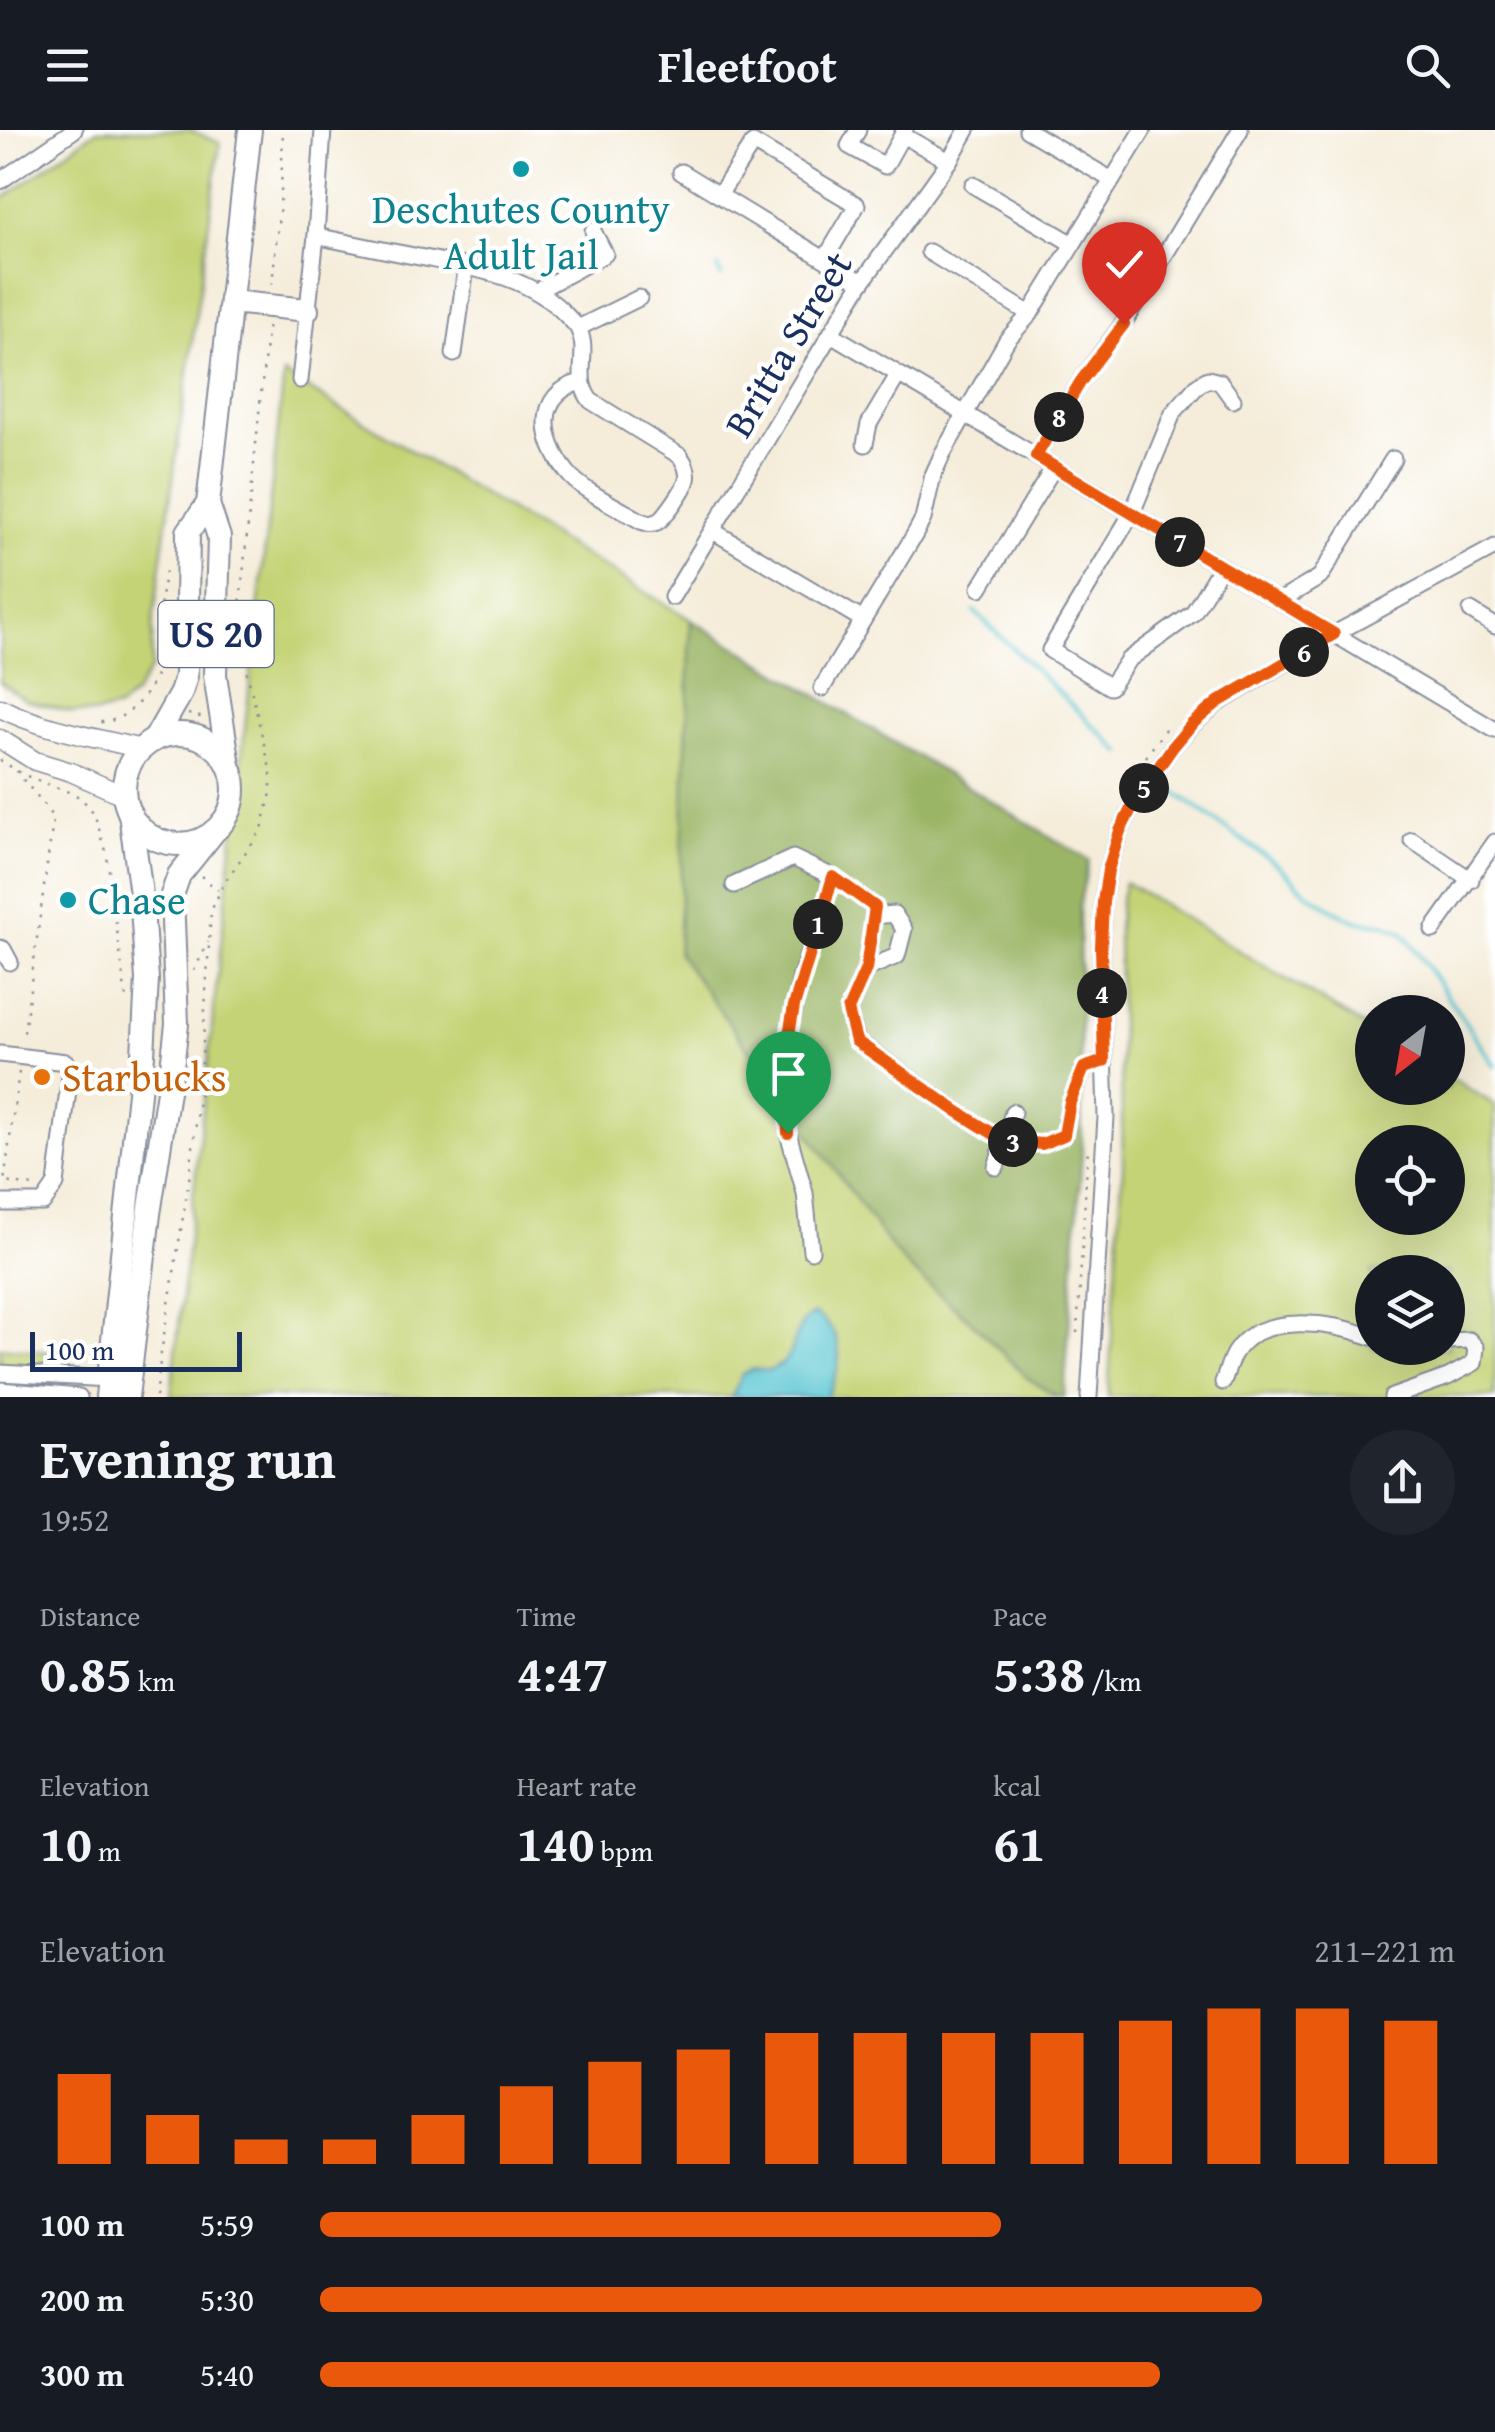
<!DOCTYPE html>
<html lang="en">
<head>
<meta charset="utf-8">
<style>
	body { margin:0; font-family:"Gentium Book Plus",serif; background:#20242c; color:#f1f3f6; height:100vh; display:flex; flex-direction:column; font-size:38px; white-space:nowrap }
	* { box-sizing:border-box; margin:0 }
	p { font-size:32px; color:#9ea1a6 }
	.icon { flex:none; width:55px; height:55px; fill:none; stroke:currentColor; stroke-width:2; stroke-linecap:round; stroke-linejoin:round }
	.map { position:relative; height:1267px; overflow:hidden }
	.panel { display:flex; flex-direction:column; background:#171b24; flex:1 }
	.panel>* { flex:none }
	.needle { width:65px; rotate:211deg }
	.tools { position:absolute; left:1355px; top:865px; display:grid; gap:20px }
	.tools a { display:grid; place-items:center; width:110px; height:110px; border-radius:50%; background:#171b24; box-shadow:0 10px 40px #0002; font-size:50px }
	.scale { position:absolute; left:30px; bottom:25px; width:212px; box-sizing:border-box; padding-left:10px; border:5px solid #1b2f5e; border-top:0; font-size:28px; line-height:35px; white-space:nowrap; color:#1b2f5e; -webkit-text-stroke:8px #fff; paint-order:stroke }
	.pin { position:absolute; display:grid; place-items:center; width:85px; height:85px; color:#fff; margin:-102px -42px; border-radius:50% 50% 50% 0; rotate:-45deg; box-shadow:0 0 10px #0007 }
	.pin .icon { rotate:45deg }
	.km { position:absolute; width:50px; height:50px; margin:-25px; border-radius:50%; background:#222; color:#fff; font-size:28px; line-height:50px; text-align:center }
	.round { display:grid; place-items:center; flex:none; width:105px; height:105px; border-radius:52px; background:#20242c }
	.headline { display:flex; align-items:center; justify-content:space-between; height:170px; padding:0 40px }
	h1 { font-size:55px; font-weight:600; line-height:75px }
	.metrics { display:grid; grid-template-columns:repeat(3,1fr); gap:15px; height:170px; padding:10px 40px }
	.metrics div { display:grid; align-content:center }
	.metrics b { font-size:50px; font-weight:600 }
	.metrics small { font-size:28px; font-weight:400 }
	.metrics p { font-size:28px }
	.chart { height:280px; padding:20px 40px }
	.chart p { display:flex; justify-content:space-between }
	.chart svg { width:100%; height:180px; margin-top:10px; stroke:#ea580c; stroke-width:6 }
	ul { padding:0 40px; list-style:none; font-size:32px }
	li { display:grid; grid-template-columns:160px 120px 1fr; align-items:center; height:75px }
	li i { height:25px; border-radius:12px; background:#ea580c }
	header { display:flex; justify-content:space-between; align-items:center; height:130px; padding:0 40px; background:#171b24; font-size:45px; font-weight:600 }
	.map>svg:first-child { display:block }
	.green { fill:#c4d375; stroke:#70816a; stroke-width:2.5; fill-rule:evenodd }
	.forest { fill:#9bb566; stroke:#5b7262; stroke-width:2.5 }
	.water { fill:#5ac6d2; stroke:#3a7a98; stroke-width:2.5 }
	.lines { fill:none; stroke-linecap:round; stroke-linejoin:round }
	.stream { stroke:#5ac6d2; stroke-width:4 }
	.minor-casing { stroke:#888e9c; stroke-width:19 }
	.major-casing { stroke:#888e9c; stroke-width:21 }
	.highway-casing { stroke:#888e9c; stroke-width:26 }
	.path { stroke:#888e9c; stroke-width:2.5; stroke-dasharray:2.5 8; stroke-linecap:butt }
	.minor { stroke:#fff; stroke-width:15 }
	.major { stroke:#fff; stroke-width:18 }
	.highway { stroke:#fff; stroke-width:22 }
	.route-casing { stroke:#fff; stroke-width:20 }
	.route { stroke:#ea580c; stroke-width:12 }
	.culture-dot { fill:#0f9aa8; stroke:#fff; stroke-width:4 }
	.food-dot { fill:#e8710a; stroke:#fff; stroke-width:4 }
	.labels { text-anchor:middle; stroke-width:9; stroke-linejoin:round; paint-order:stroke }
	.shield { fill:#fff; stroke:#5f6d8e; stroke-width:2.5 }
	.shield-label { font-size:38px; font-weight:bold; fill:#1b2f5e }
	.culture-label { font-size:40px; fill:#0d838f; stroke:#fff }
	.street-label { font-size:40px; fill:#1b2f5e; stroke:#fff }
	.food-label { font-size:40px; fill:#c56008; stroke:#fff; text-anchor:start }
</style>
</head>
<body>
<header><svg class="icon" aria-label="menu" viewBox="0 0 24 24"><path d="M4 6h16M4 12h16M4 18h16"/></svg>Fleetfoot<svg class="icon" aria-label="search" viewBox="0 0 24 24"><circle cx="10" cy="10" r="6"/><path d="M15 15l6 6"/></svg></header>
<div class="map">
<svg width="1495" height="1267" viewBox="0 0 1495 1267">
	<rect width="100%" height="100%" fill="#fff"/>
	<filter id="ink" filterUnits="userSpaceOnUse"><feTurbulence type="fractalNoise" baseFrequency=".01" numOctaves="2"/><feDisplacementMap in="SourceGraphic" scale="20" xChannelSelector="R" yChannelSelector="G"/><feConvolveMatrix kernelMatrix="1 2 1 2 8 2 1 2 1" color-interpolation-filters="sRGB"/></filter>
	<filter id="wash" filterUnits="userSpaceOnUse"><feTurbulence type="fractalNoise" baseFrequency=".0048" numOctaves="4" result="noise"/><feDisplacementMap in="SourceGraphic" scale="40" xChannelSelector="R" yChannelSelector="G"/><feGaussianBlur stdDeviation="2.25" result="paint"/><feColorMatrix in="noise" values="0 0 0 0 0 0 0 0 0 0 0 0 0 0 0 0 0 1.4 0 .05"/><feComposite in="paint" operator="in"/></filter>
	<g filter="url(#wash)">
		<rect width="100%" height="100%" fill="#f5edda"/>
		<g class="green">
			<path d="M97,0H190L220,13L153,492L151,538L134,565L118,578L95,584L71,582L26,570L0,552V71Z"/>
			<path d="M284,244L691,490L679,823L891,1117L910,1139L971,1191L1026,1247L1058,1267H171Z"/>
			<path d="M1125,752L1372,901V958H1448V946L1495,975V1267H1108L1123,1034L1118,801L1120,772ZM1372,1012H1448V1088H1372ZM1372,1142H1448V1218H1372Z"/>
			<path d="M0,1217L48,1222L44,1267H0Z"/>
		</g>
		<path class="forest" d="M691,490L1089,730L1079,776L1082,1024L1064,1267H1058L1026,1247L971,1191L910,1139L891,1117L678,823Z"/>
		<path class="water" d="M815,1184C847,1204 843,1238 826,1267H732L742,1244L754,1239L769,1241C774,1238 780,1236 784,1232C798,1216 793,1193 815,1184Z"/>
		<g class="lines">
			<g class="stream">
				<path d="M718,137L721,146"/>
				<path d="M974,481L1122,623"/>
				<path d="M1165,655L1279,736L1307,763L1330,778L1355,791L1384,794L1401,802L1408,809L1495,936"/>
			</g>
		</g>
	</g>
	<g filter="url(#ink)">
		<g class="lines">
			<defs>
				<g id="minor">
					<path d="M858,0L849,16L885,36L905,0"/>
					<path d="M1027,0L1112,50"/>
					<path d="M902,5L949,31"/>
					<path d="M681,42L862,152"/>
					<path d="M0,51L74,0"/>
					<path d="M973,55L1073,114"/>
					<path d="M719,65L753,13L857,75L825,129"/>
					<path d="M316,106C349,113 382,120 414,126C468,137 529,144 568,187C569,188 578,197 578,198C591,223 572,248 591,271L680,326C685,333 689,341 687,350C685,358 665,388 657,392C650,395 648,393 641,391C621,379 580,360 567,342C542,311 534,264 581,252"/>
					<path d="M929,122L1030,184"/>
					<path d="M537,161L605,124L593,101"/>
					<path d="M578,198L639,168"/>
					<path d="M831,204L1495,600"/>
					<path d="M454,224L466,137"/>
					<path d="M300,250L316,106L323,0"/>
					<path d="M865,314L869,294L898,245"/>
					<path d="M1036,326L1081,251L1123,194L1240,0"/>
					<path d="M713,401L863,490"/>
					<path d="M1221,437L1193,483L1128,530L1110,557L1050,520L1132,383L1173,283L1198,255L1208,249L1220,252L1233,270"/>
					<path d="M980,458L1054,337"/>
					<path d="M672,467L860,155L949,31L967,0"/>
					<path d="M1280,471L1320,447L1393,329"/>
					<path d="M1471,481L1495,496"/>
					<path d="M822,558L915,404L923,389L933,345L943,323L1007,210L1030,184L1143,0"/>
					<path d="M1412,710L1471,750"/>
					<path d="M734,755L793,728L833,747L875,777L866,839L848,881L857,911L955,980L1005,1011L1042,1014L1064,1005L1070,972L1084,938L1104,931"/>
					<path d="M1433,800L1495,712"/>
					<path d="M0,818L3,819L10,832"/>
					<path d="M866,839L897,826L904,799L894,784L874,786"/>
					<path d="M0,924L66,932L71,937L56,1054L43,1073H0"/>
					<path d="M996,1037L1013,982"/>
					<path d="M811,1121L805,1063L788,1003L783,933L801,846L833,747"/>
					<path d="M1400,1218H1410"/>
					<path d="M0,1243L109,1249"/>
					<path d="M1223,1252C1227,1243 1229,1231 1235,1222C1261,1181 1334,1193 1372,1207"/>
					<path d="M0,1260L79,1267"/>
					<path d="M1089,1267L1106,987L1101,817L1103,772L1108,740L1120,701L1135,671L1172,618L1192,595L1218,573L1334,504L1495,417"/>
					<path d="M1392,1267L1448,1247L1474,1233L1476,1218L1469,1210L1448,1211"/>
				</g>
				<g id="major">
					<path d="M0,578C47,601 91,606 141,619"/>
					<path d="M0,609L35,631L71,642L125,666"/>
				</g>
				<g id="highway">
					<path d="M231,172L307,180"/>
					<circle cx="179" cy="659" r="55"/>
					<path d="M155,609L181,563L186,546L188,402L208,374"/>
					<path d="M229,636L215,545L219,407L208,374L250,0"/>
					<path d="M107,1267L143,925L147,849L141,764L130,683"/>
					<path d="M127,1267L149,1084L173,929L177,894L172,765L179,745L212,704"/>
				</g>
			</defs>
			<use href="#minor" class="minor-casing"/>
			<use href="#major" class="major-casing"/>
			<use href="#highway" class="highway-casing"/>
			<g class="path">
				<path d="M272,155L281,63L283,0"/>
				<path d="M188,584L204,588"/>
				<path d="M101,592C129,592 154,559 160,533C164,512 159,490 161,468C162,458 165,447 167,436"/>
				<path d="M1146,627L1165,599"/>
				<path d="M0,630L24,645L74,664L82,669L94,683L107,725L126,868"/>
				<path d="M17,641C27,658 48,673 53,691L23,910"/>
				<path d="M156,717L172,722"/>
				<path d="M201,746L218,760"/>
				<path d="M194,841L208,812"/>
				<path d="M19,942L4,1052L34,1056"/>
				<path d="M1077,1203L1088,1017"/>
				<path d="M156,1267L161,1223L189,1050L200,961L211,781L224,753L262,699L271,663V643L243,526L239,485L268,193"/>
			</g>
			<use href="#minor" class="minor"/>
			<use href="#major" class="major"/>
			<use href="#highway" class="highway"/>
		</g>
	</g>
	<g class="lines" filter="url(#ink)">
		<defs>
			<path id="route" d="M788,1003L784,934L794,876L833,747L875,777L866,839L848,880L856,911L955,980L1005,1011L1042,1014L1064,1005L1070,972L1084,938L1104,931L1101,817L1103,772L1108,740L1120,701L1135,671L1172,618L1192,594L1218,572L1334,504L1036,326L1081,251L1124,194"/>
		</defs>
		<use href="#route" class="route-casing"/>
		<use href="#route" class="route"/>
	</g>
	<g class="culture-dot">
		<circle cx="521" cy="39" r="10"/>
		<circle cx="68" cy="770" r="10"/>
	</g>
	<circle class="food-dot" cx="42" cy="947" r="10"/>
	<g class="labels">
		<rect class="shield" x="158.5" y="471" width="115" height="66" rx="8"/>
		<g class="shield-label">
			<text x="216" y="517">US 20</text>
		</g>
		<g class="culture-label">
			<text x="521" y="93">Deschutes County<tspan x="521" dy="46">Adult Jail</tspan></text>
			<text x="88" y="784" text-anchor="start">Chase</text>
		</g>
		<g class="street-label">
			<text transform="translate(788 214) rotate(-59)" y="14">Britta Street</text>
		</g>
		<g class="food-label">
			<text x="62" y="961">Starbucks</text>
		</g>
	</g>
</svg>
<div class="tools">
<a><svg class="needle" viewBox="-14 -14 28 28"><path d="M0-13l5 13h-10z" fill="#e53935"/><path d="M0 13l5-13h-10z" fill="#9ea1a6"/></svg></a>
<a><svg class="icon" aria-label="locate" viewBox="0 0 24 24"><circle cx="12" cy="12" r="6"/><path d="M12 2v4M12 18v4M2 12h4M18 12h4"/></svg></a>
<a><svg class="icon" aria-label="layers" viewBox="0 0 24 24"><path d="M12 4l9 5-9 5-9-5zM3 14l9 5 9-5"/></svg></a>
</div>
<div class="scale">100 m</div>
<div class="pin" style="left:788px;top:1003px;background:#1e9e55"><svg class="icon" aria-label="arrive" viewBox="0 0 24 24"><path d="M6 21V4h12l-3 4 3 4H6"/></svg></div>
<div class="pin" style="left:1124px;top:194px;background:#d93025"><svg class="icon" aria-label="check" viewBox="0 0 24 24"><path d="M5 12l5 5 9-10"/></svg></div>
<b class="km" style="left:818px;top:794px">1</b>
<b class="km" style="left:1013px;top:1012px">3</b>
<b class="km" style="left:1102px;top:863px">4</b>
<b class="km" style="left:1144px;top:658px">5</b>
<b class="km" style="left:1304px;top:522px">6</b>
<b class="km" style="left:1180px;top:412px">7</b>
<b class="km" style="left:1059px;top:287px">8</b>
</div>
<section class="panel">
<div class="headline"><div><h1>Evening run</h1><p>19:52</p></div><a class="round"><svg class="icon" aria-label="share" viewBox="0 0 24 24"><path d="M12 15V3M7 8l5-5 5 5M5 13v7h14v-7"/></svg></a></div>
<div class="metrics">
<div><p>Distance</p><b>0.85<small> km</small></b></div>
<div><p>Time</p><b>4:47</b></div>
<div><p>Pace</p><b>5:38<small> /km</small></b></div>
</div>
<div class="metrics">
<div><p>Elevation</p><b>10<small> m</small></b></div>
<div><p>Heart rate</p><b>140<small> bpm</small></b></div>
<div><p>kcal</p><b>61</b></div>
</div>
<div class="chart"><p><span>Elevation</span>211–221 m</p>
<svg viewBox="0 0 160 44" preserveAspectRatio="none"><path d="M5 44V22M15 44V32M25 44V38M35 44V38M45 44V32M55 44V25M65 44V19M75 44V16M85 44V12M95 44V12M105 44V12M115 44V12M125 44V9M135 44V6M145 44V6M155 44V9"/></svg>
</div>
<ul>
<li><b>100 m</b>5:59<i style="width:60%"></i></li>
<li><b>200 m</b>5:30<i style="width:83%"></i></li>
<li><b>300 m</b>5:40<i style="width:74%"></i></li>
</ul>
</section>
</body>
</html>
